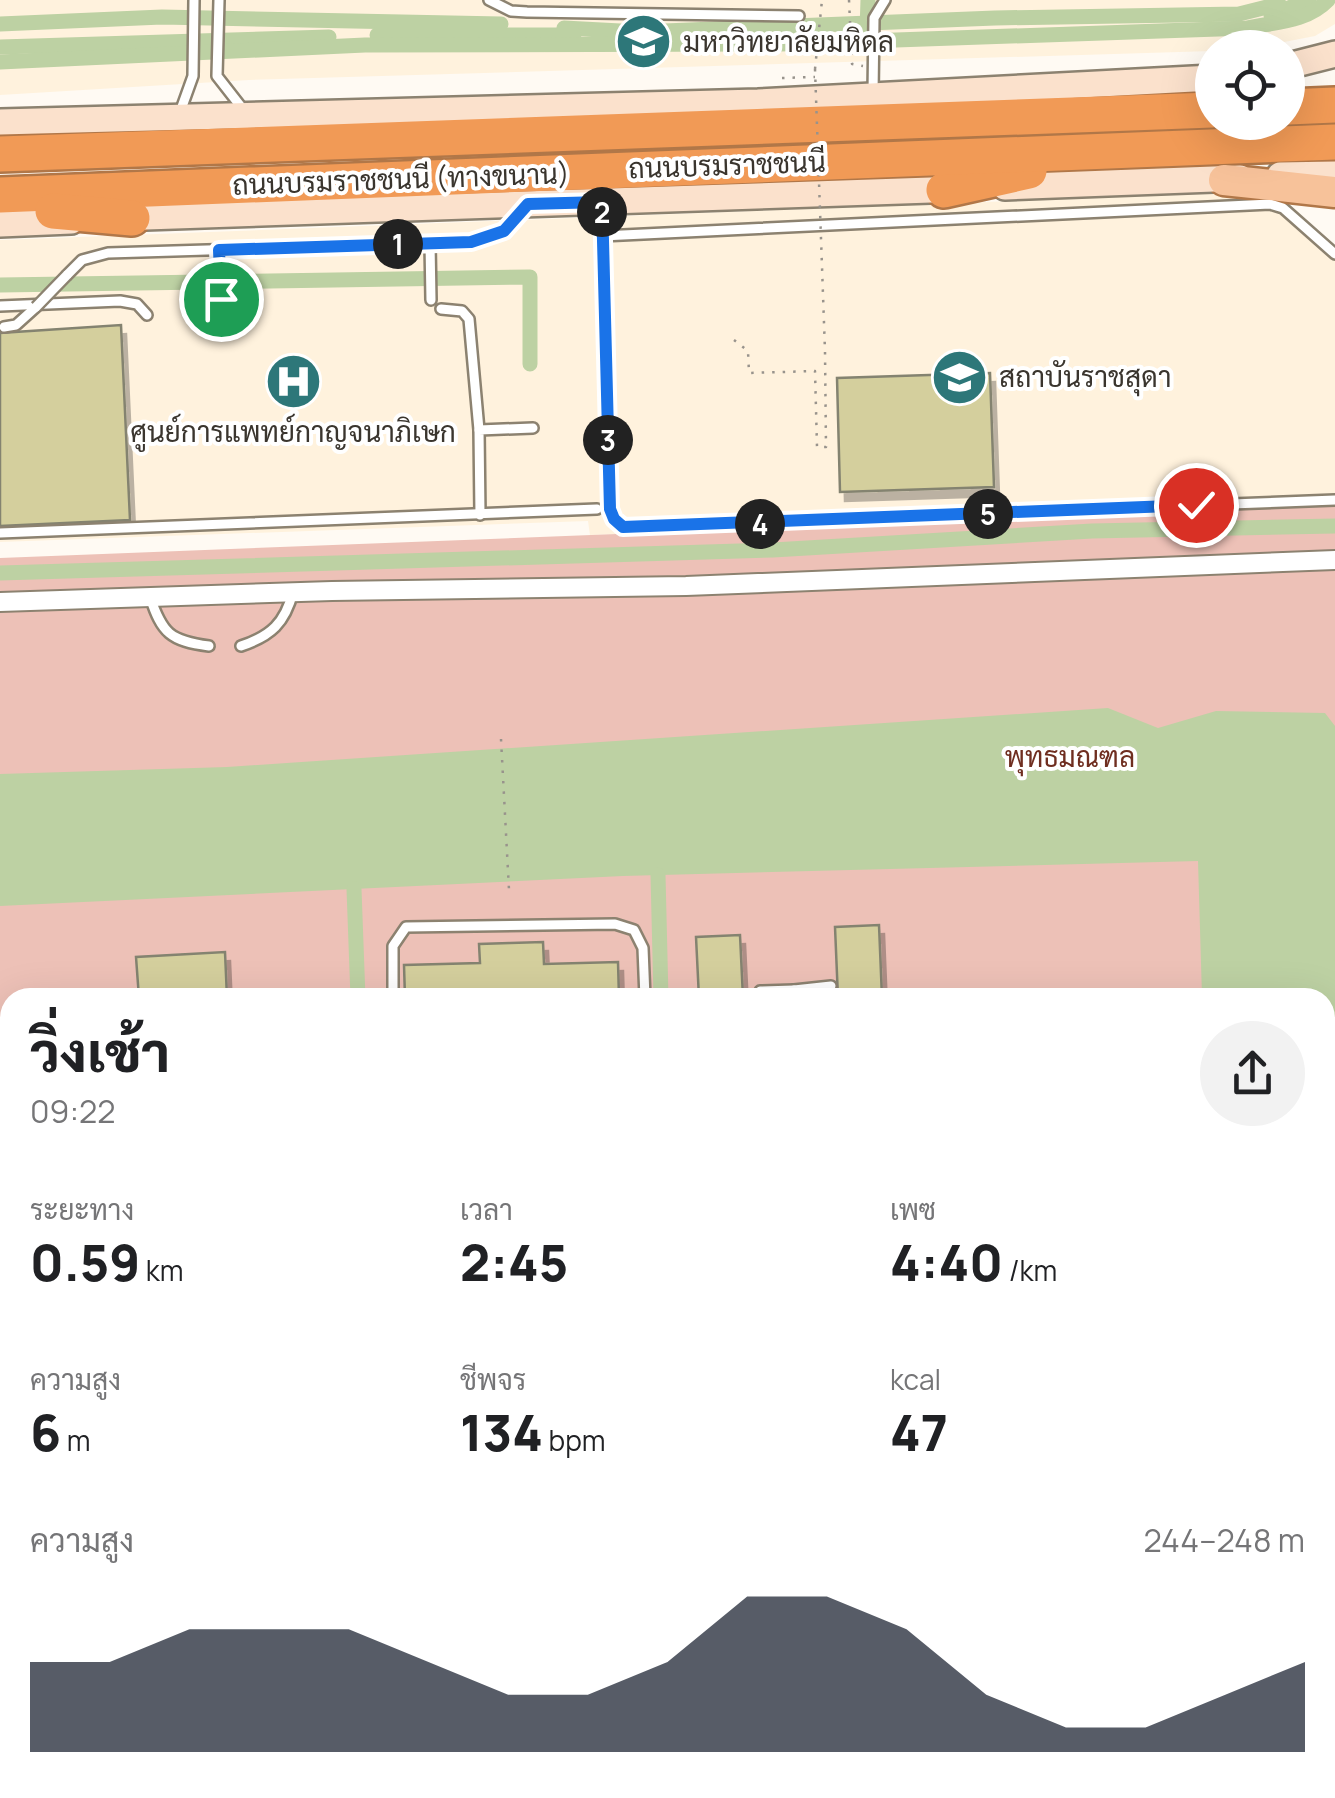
<!DOCTYPE html>
<html lang="th">
<head>
<meta charset="utf-8">
<style>
	body { margin:0; font-family:Manrope,Sarabun,sans-serif; background:#f2f2f2; color:#202124; height:100vh; display:flex; flex-direction:column; font-size:38px; white-space:nowrap }
	* { box-sizing:border-box; margin:0 }
	p { font-size:32px; color:#757577 }
	.icon { flex:none; width:55px; height:55px; fill:none; stroke:currentColor; stroke-width:2; stroke-linecap:round; stroke-linejoin:round }
	.map { position:relative; flex:1; overflow:hidden }
	.details { position:absolute; left:0px; top:988px; width:1335px; height:812px; display:flex; flex-direction:column; background:#fff; border-radius:30px 30px 0 0; box-shadow:0 10px 40px #0002 }
	.details>* { flex:none }
	.controls { position:absolute; left:1195px; top:30px; display:grid; gap:20px }
	.controls a { display:grid; place-items:center; width:110px; height:110px; border-radius:50%; background:#fff; box-shadow:0 10px 40px #0002; font-size:50px }
	.pin { position:absolute; display:grid; place-items:center; width:85px; height:85px; color:#fff; margin:-42px; border:5px solid #fff; border-radius:50%; box-shadow:0 2px 10px #0007 }
	.km { position:absolute; width:50px; height:50px; margin:-25px; border-radius:50%; background:#222; color:#fff; font-size:28px; line-height:50px; text-align:center }
	.round { display:grid; place-items:center; flex:none; width:105px; height:105px; border-radius:52px; background:#f2f2f2 }
	.head { display:flex; align-items:center; justify-content:space-between; height:170px; padding:0 30px }
	h1 { font-size:55px; font-weight:800; line-height:75px }
	.stats { display:grid; grid-template-columns:repeat(3,1fr); gap:15px; height:170px; padding:10px 30px }
	.stats div { display:grid; align-content:center }
	.stats b { font-size:50px; font-weight:800 }
	.stats small { font-size:28px; font-weight:400 }
	.stats p { font-size:28px }
	.chart { height:280px; padding:20px 30px }
	.chart p { display:flex; justify-content:space-between }
	.chart svg { width:100%; height:180px; margin-top:10px; fill:#111827; opacity:.7 }
	.map>svg:first-child { display:block }
	.built { fill:#fff2dd }
	.green { fill:#edc1b7; fill-rule:evenodd }
	.water { fill:#bdd1a3 }
	.lines { fill:none; stroke-linecap:round; stroke-linejoin:round }
	.canal { stroke:#bdd1a3; stroke-width:15 }
	.building { fill:#d4cf9d; stroke:#848370; stroke-width:2.5; filter:url(#shadow) }
	.lane-casing { stroke:#8c8270; stroke-width:14 }
	.street-casing { stroke:#8c8270; stroke-width:22 }
	.secondary-casing { stroke:#8c8270; stroke-width:30 }
	.primary-casing { stroke:#b17748; stroke-width:35 }
	.highway-casing { stroke:#b17748; stroke-width:40 }
	.path { stroke:#98938c; stroke-width:2.5; stroke-dasharray:2.5 8; stroke-linecap:butt }
	.lane { stroke:#fff; stroke-width:9 }
	.street { stroke:#fff; stroke-width:18 }
	.secondary { stroke:#fbe1cc; stroke-width:25 }
	.primary { stroke:#f7c29a; stroke-width:30 }
	.highway { stroke:#f19a56; stroke-width:35 }
	.lane-bridge-casing { stroke:#8c8270; stroke-width:14; stroke-linecap:butt }
	.path-bridge { stroke:#98938c; stroke-width:2.5; stroke-dasharray:2.5 8; stroke-linecap:butt }
	.lane-bridge { stroke:#fff; stroke-width:9 }
	.route-casing { stroke:#fff; stroke-width:20 }
	.route { stroke:#1a73e8; stroke-width:12 }
	.labels { text-anchor:middle; stroke-width:8; stroke-linejoin:round; paint-order:stroke }
	.poi-label { font-size:28px; fill:#3a352e; stroke:#fff; text-anchor:start }
	.street-label { font-size:28px; fill:#3a352e; stroke:#fff }
	.park-label { font-size:28px; fill:#6f2e20; stroke:#fff }
</style>
</head>
<body>
<div class="map">
<svg width="1335" height="1798" viewBox="0 0 1335 1798">
	<defs>
		<filter id="shadow"><feDropShadow dx="5" dy="9" stdDeviation="0" flood-color="#0004"/></filter>
	</defs>
	<rect width="100%" height="100%" fill="#fffaf3"/>
	<g class="built">
		<path d="M0,0H1335V24L1315,36L1259,47L1212,48V51L249,80L0,95Z"/>
		<path d="M1271,191L1335,248V506L590,535L588,521L0,542V240Z"/>
	</g>
	<path class="green" d="M1335,506V1798H0V558ZM10,998H1325V1790H10Z"/>
	<path class="water" d="M1108,708L1158,728L1216,711L1325,713L1335,726V1798H1226L1225,1790H1325V998L1202,997L1198,861L623,876L0,906V774L227,767Z"/>
	<g class="lines">
		<g class="canal">
			<path d="M1271,15L1309,0"/>
			<path d="M0,24L162,17L501,24"/>
			<path d="M564,28L639,32L995,18L1239,14L1279,4"/>
			<path d="M867,31L868,0"/>
			<path d="M377,35H574"/>
			<path d="M0,47L329,37"/>
			<path d="M0,62L365,45L781,44L1247,28C1275,22 1307,22 1328,0"/>
			<path d="M0,285L530,277V364"/>
			<path d="M0,573L773,550L1092,531L1335,526"/>
			<path d="M658,875L661,998"/>
			<path d="M354,889L358,998"/>
			<path d="M0,1256L10,1255"/>
			<path d="M802,1790L806,1798"/>
			<path d="M943,1790V1798"/>
			<path d="M26,1798L27,1790"/>
		</g>
	</g>
	<g class="building">
		<path d="M121,325L130,520L0,526V333Z"/>
		<path d="M990,373L994,487L840,492L837,378Z"/>
		<path d="M879,925L882,998H838L835,927Z"/>
		<path d="M740,935L743,998H699L696,937Z"/>
		<path d="M543,942L544,964L618,962L619,998H405L404,965L480,963L479,944Z"/>
		<path d="M225,952L227,998H139L136,957Z"/>
		<path d="M1017,1793V1798H968V1796Z"/>
	</g>
	<g class="lines">
		<defs>
			<g id="lane">
				<path d="M219,0L217,76L242,108"/>
				<path d="M489,0L511,11L527,12L799,16"/>
				<path d="M873,94L874,18L885,0"/>
				<path d="M179,115L193,76L194,0"/>
				<path d="M602,202L610,509L614,519L623,527L1335,500"/>
				<path d="M602,236L1270,204L1283,208L1335,254"/>
				<path d="M430,243L431,300"/>
				<path d="M219,249L221,309"/>
				<path d="M67,275L82,260L108,253L471,242L503,231L524,208"/>
				<path d="M0,306L120,301L137,304L147,315"/>
				<path d="M441,309L462,311L469,319L479,430"/>
				<path d="M4,327L16,325L36,307"/>
				<path d="M480,515L479,430L533,428"/>
				<path d="M0,533L597,509"/>
				<path d="M150,597C162,633 170,641 209,646"/>
				<path d="M241,646C271,636 285,623 293,592"/>
				<path d="M760,991L794,990"/>
				<path d="M393,998V946L406,927L615,924L634,930L643,948L645,998"/>
				<path d="M794,998V990L831,986"/>
				<path d="M10,1295L4,1308L3,1330L10,1612"/>
				<path d="M853,1790L858,1798"/>
				<path d="M914,1790V1798"/>
				<path d="M0,1796L10,1732"/>
			</g>
			<path id="street" d="M0,602L332,591L686,586L1335,560"/>
			<g id="secondary">
				<path d="M1288,66L1335,54"/>
				<path d="M0,122L758,102L1212,78"/>
				<path d="M1280,175L1335,174"/>
				<path d="M1005,187L1240,178"/>
				<path d="M116,218L960,189"/>
				<path d="M0,224L71,221"/>
			</g>
			<path id="primary" d="M1224,180L1335,192"/>
			<g id="highway">
				<path d="M1288,107L1335,105"/>
				<path d="M0,154L1212,110"/>
				<path d="M944,190L1029,171"/>
				<path d="M0,195L1335,142"/>
				<path d="M53,211L132,218"/>
			</g>
		</defs>
		<use href="#lane" class="lane-casing"/>
		<use href="#street" class="street-casing"/>
		<use href="#secondary" class="secondary-casing"/>
		<use href="#primary" class="primary-casing"/>
		<use href="#highway" class="highway-casing"/>
		<g class="path">
			<path d="M849,0L852,64L863,66"/>
			<path d="M815,69L822,0"/>
			<path d="M782,78L815,77"/>
			<path d="M734,340L748,351L749,373L815,371L817,447H826L825,351"/>
			<path d="M501,739L509,890"/>
		</g>
		<use href="#lane" class="lane"/>
		<use href="#street" class="street"/>
		<use href="#secondary" class="secondary"/>
		<use href="#primary" class="primary"/>
		<use href="#highway" class="highway"/>
		<defs>
			<path id="lane-bridge" d="M36,307L67,275"/>
		</defs>
		<use href="#lane-bridge" class="lane-bridge-casing"/>
		<path class="path-bridge" d="M815,69L825,351"/>
		<use href="#lane-bridge" class="lane-bridge"/>
	</g>
	<g class="lines">
		<defs>
			<path id="route" d="M221,299L219,250L471,242L504,231L528,204L602,202L610,509L614,519L623,527L1196,505"/>
		</defs>
		<use href="#route" class="route-casing"/>
		<use href="#route" class="route"/>
	</g>
	<defs>
		<symbol id="university-disc" viewBox="-11 -11 22 22"><circle r="9.5" fill="#2d7779" stroke="#fff"/><path d="M0-5L7-2L0 1L-7-2ZM-4 1L0 2.5L4 1V4Q0 6-4 4Z" fill="#fff"/></symbol>
		<symbol id="hospital-disc" viewBox="-11 -11 22 22"><circle r="9.5" fill="#2d7779" stroke="#fff"/><path d="M-5-5h3v3.5h4V-5h3V5h-3V1.5h-4V5h-3Z" fill="#fff"/></symbol>
	</defs>
	<g fill-rule="evenodd">
		<use href="#university-disc" x="612" y="10" width="63" height="63"/>
		<use href="#university-disc" x="928" y="346" width="63" height="63"/>
		<use href="#hospital-disc" x="262" y="350" width="63" height="63"/>
	</g>
	<g class="labels">
		<g class="poi-label">
			<text x="683" y="52">มหาวิทยาลัยมหิดล</text>
			<text x="999" y="387">สถาบันราชสุดา</text>
			<text x="293" y="442" text-anchor="middle">ศูนย์การแพทย์กาญจนาภิเษก</text>
		</g>
		<g class="street-label">
			<text transform="translate(727 165) rotate(-2)" y="10">ถนนบรมราชชนนี</text>
			<text transform="translate(401 179) rotate(-2)" y="10">ถนนบรมราชชนนี (ทางขนาน)</text>
		</g>
		<g class="park-label">
			<text x="1070" y="767">พุทธมณฑล</text>
		</g>
	</g>
</svg>
<div class="controls">
<a><svg class="icon" aria-label="locate" viewBox="0 0 24 24"><circle cx="12" cy="12" r="6"/><path d="M12 2v4M12 18v4M2 12h4M18 12h4"/></svg></a>
</div>
<div class="pin" style="left:221px;top:299px;background:#1e9e55"><svg class="icon" aria-label="arrive" viewBox="0 0 24 24"><path d="M6 21V4h12l-3 4 3 4H6"/></svg></div>
<div class="pin" style="left:1196px;top:505px;background:#d93025"><svg class="icon" aria-label="check" viewBox="0 0 24 24"><path d="M5 12l5 5 9-10"/></svg></div>
<b class="km" style="left:398px;top:244px">1</b>
<b class="km" style="left:602px;top:212px">2</b>
<b class="km" style="left:608px;top:440px">3</b>
<b class="km" style="left:760px;top:524px">4</b>
<b class="km" style="left:988px;top:514px">5</b>
<section class="details">
<div class="head"><div><h1>วิ่งเช้า</h1><p>09:22</p></div><a class="round"><svg class="icon" aria-label="share" viewBox="0 0 24 24"><path d="M12 15V3M7 8l5-5 5 5M5 13v7h14v-7"/></svg></a></div>
<div class="stats">
<div><p>ระยะทาง</p><b>0.59<small> km</small></b></div>
<div><p>เวลา</p><b>2:45</b></div>
<div><p>เพซ</p><b>4:40<small> /km</small></b></div>
</div>
<div class="stats">
<div><p>ความสูง</p><b>6<small> m</small></b></div>
<div><p>ชีพจร</p><b>134<small> bpm</small></b></div>
<div><p>kcal</p><b>47</b></div>
</div>
<div class="chart"><p><span>ความสูง</span>244–248 m</p>
<svg viewBox="0 0 160 44" preserveAspectRatio="none"><path d="M0 44V22L10 22L20 14L30 14L40 14L50 22L60 30L70 30L80 22L90 6L100 6L110 14L120 30L130 38L140 38L150 30L160 22V44z"/></svg>
</div>
</section>
</div>
</body>
</html>
